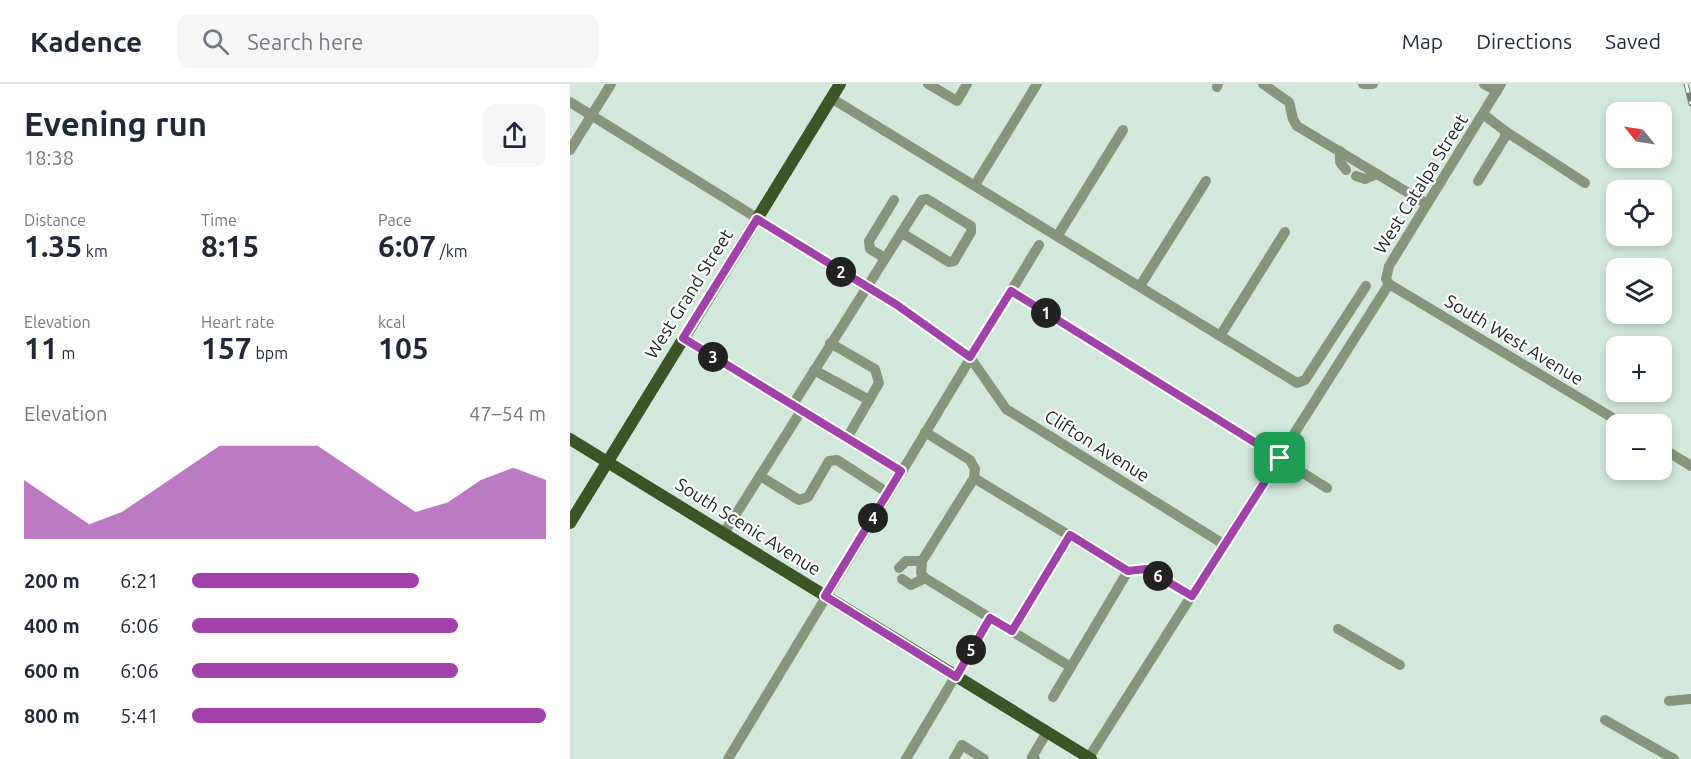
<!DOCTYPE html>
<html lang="en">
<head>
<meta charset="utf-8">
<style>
	body { margin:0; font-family:Ubuntu,sans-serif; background:#f6f6f7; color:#1f2937; height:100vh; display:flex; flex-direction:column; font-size:22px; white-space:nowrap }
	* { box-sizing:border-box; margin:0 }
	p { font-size:20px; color:#747a83 }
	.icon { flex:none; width:33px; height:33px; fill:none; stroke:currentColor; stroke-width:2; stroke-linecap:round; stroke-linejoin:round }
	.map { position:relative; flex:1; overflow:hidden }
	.panel { display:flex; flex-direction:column; background:#fff; width:570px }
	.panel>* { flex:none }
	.needle { width:39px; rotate:300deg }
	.fabs { position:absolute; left:1036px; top:18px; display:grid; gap:12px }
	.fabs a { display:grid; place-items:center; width:66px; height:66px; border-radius:12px; background:#fff; box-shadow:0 3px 9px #0003; font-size:30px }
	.pin { position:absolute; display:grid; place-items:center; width:51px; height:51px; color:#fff; margin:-26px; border-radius:12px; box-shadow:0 3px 9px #0006 }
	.km { position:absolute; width:30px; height:30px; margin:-15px; border-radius:50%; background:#222; color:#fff; font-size:16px; line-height:30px; text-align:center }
	.round { display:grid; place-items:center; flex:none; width:63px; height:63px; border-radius:12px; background:#f6f6f7 }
	.headline { display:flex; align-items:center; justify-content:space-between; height:102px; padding:0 24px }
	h1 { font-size:33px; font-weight:700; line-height:45px }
	.stats { display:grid; grid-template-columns:repeat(3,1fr); gap:9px; height:102px; padding:6px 24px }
	.stats div { display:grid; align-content:center }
	.stats b { font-size:30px; font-weight:700 }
	.stats small { font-size:16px; font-weight:400 }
	.stats p { font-size:16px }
	.chart { height:168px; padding:12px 24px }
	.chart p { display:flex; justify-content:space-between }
	.chart svg { width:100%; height:108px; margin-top:6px; fill:#a142aa; opacity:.7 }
	ul { padding:0 24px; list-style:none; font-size:20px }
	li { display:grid; grid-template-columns:96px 72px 1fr; align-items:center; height:45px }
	li i { height:15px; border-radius:8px; background:#a142aa }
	header { display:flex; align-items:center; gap:36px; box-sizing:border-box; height:84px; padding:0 30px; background:#fff; border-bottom:2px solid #e0e1e3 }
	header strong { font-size:28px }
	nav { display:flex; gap:33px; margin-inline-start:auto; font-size:21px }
	.search { width:420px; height:54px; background:#f6f6f7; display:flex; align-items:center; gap:15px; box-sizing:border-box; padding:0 21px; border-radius:12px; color:#747a83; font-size:22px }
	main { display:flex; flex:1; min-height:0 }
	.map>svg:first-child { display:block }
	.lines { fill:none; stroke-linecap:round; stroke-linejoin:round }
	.minor { stroke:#86957b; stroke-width:10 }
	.major { stroke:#3c5527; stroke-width:12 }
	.rail-casing { stroke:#728079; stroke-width:5 }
	.rail { stroke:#fff; stroke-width:3; stroke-dasharray:9; stroke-linecap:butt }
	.route-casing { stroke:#fff; stroke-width:12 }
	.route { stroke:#a142aa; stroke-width:8 }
	.labels { text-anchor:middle; stroke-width:4.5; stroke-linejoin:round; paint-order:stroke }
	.street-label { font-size:18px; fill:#1c2420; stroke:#fff }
</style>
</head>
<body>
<header>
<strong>Kadence</strong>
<div class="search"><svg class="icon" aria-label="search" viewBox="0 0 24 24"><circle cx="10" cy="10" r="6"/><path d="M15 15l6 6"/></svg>Search here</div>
<nav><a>Map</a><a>Directions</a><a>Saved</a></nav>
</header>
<main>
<section class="panel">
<div class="headline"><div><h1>Evening run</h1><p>18:38</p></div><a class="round"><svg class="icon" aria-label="share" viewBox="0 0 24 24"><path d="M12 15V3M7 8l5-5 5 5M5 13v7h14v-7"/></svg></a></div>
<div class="stats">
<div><p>Distance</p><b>1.35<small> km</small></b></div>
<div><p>Time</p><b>8:15</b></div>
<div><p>Pace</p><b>6:07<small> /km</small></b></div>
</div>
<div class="stats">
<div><p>Elevation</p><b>11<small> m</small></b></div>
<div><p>Heart rate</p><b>157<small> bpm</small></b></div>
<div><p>kcal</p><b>105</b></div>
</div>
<div class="chart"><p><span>Elevation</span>47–54 m</p>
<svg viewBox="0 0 160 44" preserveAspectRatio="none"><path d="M0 44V20L10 29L20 38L30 33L40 24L50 15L60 6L70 6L80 6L90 6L100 15L110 24L120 33L130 29L140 20L150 15L160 20V44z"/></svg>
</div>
<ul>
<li><b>200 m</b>6:21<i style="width:64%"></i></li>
<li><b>400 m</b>6:06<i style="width:75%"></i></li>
<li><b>600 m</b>6:06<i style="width:75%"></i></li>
<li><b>800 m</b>5:41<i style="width:100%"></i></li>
</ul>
</section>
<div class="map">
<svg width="1121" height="675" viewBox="0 0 1121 675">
	<rect width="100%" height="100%" fill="#d3e8dd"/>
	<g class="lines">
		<g class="minor">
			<path d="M358,0L387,17L397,0"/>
			<path d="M693,0L719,18L723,35L727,42L857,120"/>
			<path d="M793,0H803"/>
			<path d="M914,0L927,7"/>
			<path d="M647,3L648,0"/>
			<path d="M261,14L727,299L735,296L796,202"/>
			<path d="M0,18L327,221L400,273L436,325L655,461"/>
			<path d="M935,47L1015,99"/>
			<path d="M0,66L41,0"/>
			<path d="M770,67V78L776,86"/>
			<path d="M786,92L795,95L807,90"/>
			<path d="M908,97L935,53V47L913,30"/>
			<path d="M405,101L467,0"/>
			<path d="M488,151L553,46"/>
			<path d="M315,174L300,165L299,157L324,116"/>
			<path d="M819,200L1053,340"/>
			<path d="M570,202L636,97"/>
			<path d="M441,207L757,404"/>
			<path d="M650,252L715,148"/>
			<path d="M113,254L331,387"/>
			<path d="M260,259L305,285L309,299L277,354"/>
			<path d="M244,286L299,316"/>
			<path d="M222,322L352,116L357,115L401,142V148L384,177L379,178L332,149"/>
			<path d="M355,348L400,376L405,385L404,394L352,477L351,489L355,494L420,534"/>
			<path d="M1092,364L1121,382"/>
			<path d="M190,392L231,327"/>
			<path d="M404,394L558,487"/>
			<path d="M154,449L190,392L229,416L238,413L259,377L267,376L318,409"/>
			<path d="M329,484L336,477H352"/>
			<path d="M332,495L341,501L355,494"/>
			<path d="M768,545L830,581"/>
			<path d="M442,547L500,451"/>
			<path d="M483,613L558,487L576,485L622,512"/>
			<path d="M1099,617L1121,615"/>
			<path d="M1035,636L1104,675"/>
			<path d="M158,675L469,161"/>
			<path d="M336,675L420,534L501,583"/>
			<path d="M384,675L392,661L414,675"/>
			<path d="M465,675L462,673L477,648"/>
			<path d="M518,675L819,200L816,195L819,182L931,0"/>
		</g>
		<g class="major">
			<path d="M0,355L521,675"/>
			<path d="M0,439L270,0"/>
		</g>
		<defs>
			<path id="rail" d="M1116,0L1121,20"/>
		</defs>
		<use href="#rail" class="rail-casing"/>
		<use href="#rail" class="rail"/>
	</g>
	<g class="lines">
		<defs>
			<path id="route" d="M187,135L327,221L400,273L441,207L710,374L622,512L576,485L558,487L500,451L442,547L420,534L386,593L255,512L331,387L113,254Z"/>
		</defs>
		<use href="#route" class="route-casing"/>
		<use href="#route" class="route"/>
	</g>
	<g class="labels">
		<g class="street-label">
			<text transform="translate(851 100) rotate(-58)" y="6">West Catalpa Street</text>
			<text transform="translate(119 210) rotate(-58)" y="6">West Grand Street</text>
			<text transform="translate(944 256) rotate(31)" y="6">South West Avenue</text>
			<text transform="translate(527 362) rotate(32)" y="6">Clifton Avenue</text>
			<text transform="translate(178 443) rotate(32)" y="6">South Scenic Avenue</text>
		</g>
	</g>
</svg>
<div class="fabs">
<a><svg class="needle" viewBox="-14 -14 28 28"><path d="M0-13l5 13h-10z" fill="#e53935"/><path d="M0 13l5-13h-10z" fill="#747a83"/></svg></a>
<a><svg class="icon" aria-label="locate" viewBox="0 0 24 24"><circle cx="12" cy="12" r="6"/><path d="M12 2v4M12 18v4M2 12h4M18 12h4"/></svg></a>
<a><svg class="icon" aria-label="layers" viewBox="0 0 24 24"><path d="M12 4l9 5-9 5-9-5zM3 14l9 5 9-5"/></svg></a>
<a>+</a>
<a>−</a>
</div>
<div class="pin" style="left:710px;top:374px;background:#1e9e55"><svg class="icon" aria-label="arrive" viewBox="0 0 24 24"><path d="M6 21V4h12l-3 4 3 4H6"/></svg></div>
<b class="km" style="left:476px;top:229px">1</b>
<b class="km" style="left:271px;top:188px">2</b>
<b class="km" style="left:143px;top:273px">3</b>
<b class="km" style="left:303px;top:434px">4</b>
<b class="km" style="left:401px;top:566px">5</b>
<b class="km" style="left:588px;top:492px">6</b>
</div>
</main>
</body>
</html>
